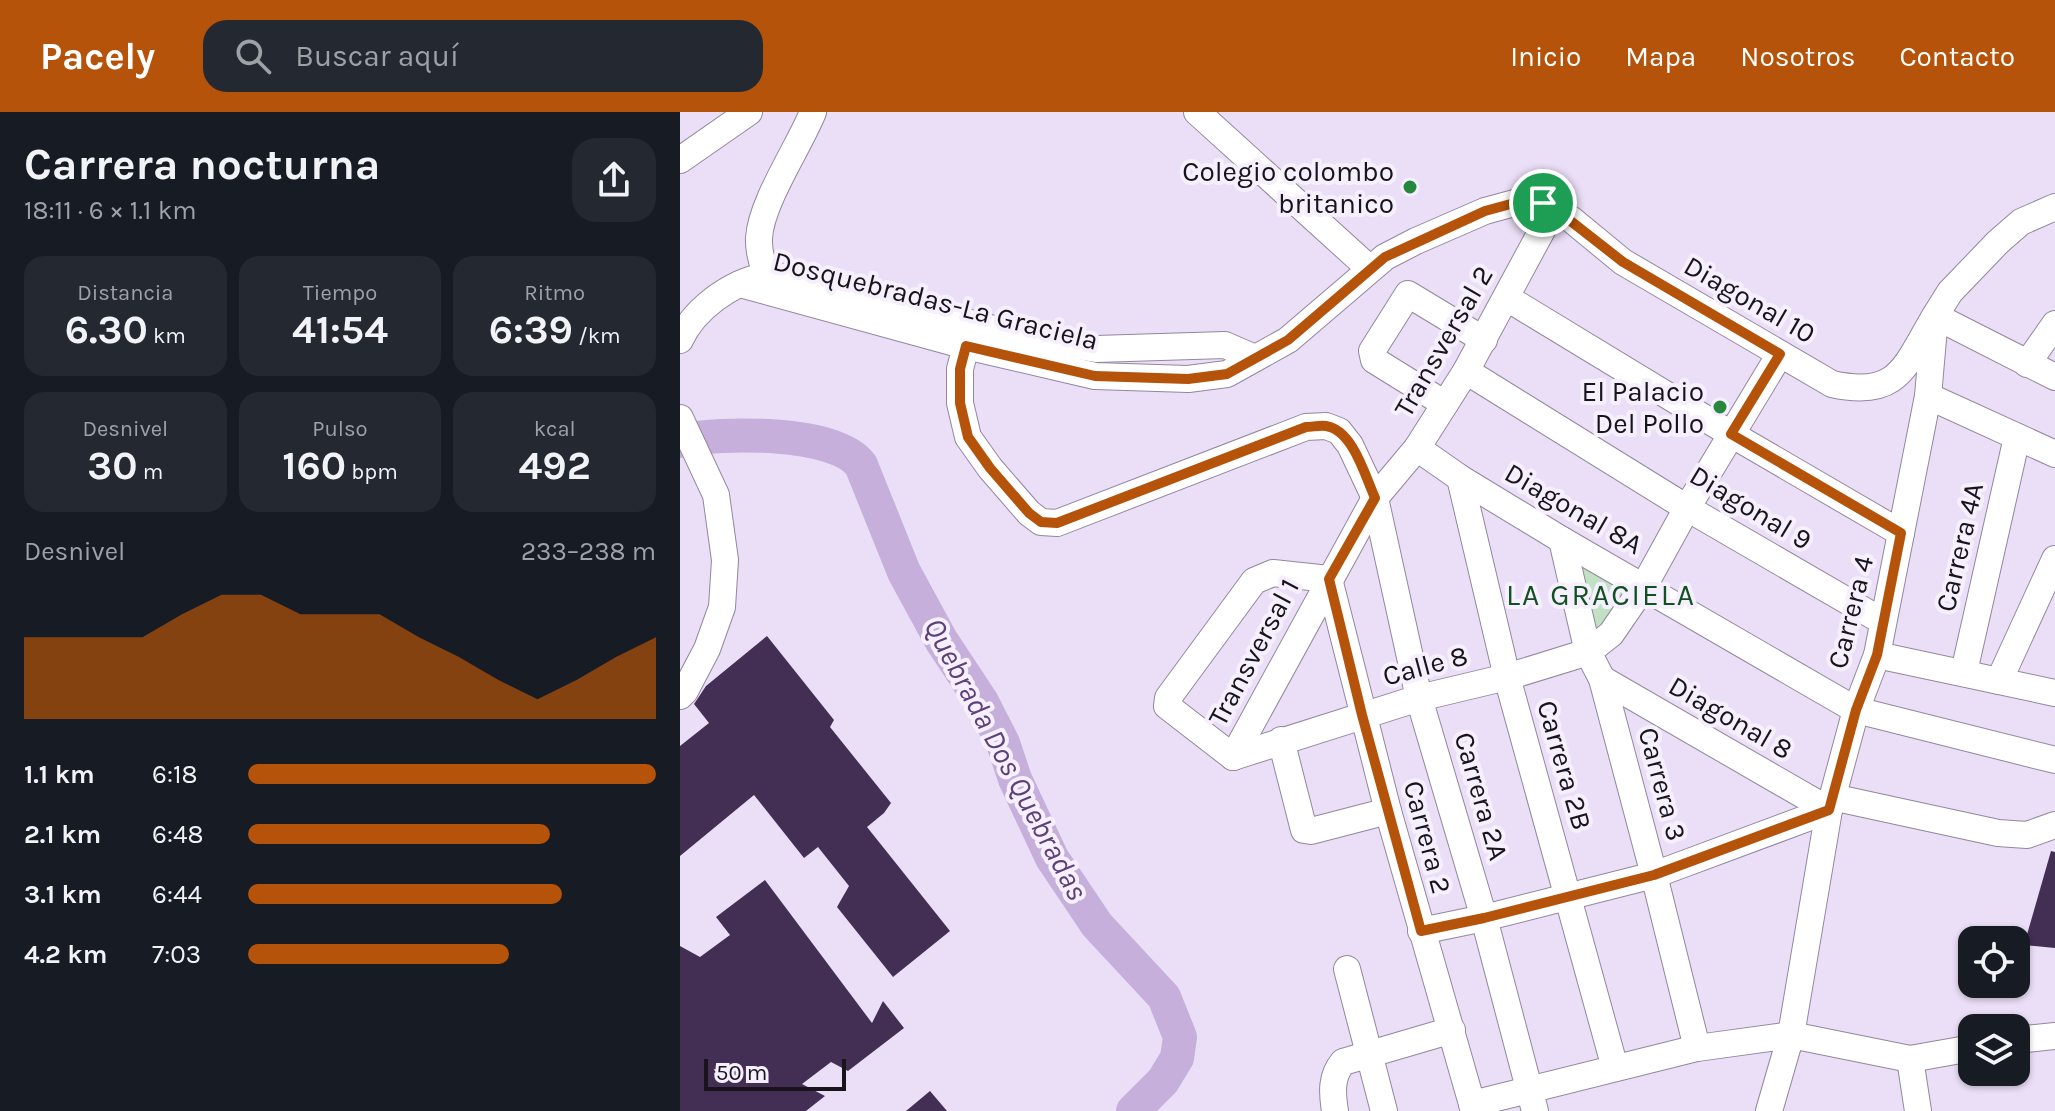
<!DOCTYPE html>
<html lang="es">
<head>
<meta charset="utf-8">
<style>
	body { margin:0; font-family:Karla,sans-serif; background:#242831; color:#f1f3f6; height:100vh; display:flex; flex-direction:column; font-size:30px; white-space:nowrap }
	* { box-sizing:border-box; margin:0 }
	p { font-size:26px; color:#9ea1a6 }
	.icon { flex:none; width:44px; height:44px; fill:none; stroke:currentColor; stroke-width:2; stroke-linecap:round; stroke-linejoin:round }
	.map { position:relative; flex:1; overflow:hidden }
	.sheet { display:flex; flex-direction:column; background:#171b24; width:680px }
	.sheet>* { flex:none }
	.tools { position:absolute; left:1278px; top:814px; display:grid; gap:16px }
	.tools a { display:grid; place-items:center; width:72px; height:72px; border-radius:16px; background:#171b24; box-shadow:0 2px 6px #0004; font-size:40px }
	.scale { position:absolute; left:24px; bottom:20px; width:142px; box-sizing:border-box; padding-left:8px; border:4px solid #19141c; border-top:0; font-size:22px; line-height:28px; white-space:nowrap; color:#19141c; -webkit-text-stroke:6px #f6effd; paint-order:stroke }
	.pin { position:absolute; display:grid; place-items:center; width:68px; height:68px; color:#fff; margin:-34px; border:4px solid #fff; border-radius:50%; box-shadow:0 2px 8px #0007 }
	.round { display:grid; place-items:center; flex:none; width:84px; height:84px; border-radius:24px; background:#242831 }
	.head { display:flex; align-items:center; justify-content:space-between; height:136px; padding:0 24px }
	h1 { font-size:44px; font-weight:700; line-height:60px }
	.stats { display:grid; grid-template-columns:repeat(3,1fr); gap:12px; height:136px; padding:8px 24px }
	.stats div { display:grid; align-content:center; border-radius:20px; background:#242831; text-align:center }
	.stats b { font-size:40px; font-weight:700 }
	.stats small { font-size:22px; font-weight:400 }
	.stats p { font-size:22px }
	.chart { height:224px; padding:16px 24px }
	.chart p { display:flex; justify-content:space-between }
	.chart svg { width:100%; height:144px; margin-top:8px; fill:#b45309; opacity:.7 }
	ul { padding:0 24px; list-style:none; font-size:26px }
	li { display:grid; grid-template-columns:128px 96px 1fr; align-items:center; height:60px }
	li i { height:20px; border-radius:10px; background:#b45309 }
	header { display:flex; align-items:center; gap:48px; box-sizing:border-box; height:112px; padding:0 40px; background:#b45309; color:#fff }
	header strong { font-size:38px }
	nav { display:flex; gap:44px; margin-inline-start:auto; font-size:28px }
	.search { width:560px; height:72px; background:#242831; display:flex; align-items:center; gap:20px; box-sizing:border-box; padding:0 28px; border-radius:24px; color:#9ea1a6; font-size:30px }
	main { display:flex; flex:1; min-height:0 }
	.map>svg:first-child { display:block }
	.green { fill:#c1e1c4 }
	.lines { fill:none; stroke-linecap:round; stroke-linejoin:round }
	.river { stroke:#c6afdb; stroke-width:34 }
	.building { fill:#432f54 }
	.minor-casing { stroke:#92879d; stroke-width:28 }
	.minor { stroke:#fff; stroke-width:26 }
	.route-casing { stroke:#fff; stroke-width:16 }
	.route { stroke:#b45309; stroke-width:10 }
	.poi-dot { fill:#26883c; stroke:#f6effd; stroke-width:3 }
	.labels { text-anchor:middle; stroke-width:8; stroke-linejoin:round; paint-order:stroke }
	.poi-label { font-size:28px; fill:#19141c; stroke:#f6effd; text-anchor:end }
	.street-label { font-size:28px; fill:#19141c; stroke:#f6effd }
	.neighbourhood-label { font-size:30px; letter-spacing:2px; fill:#115020; stroke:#f6effd }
	.water-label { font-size:30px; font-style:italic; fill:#5f4078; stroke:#f6effd }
</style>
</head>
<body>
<header>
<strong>Pacely</strong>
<div class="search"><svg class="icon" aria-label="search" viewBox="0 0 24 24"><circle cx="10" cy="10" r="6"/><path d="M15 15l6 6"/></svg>Buscar aquí</div>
<nav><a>Inicio</a><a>Mapa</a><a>Nosotros</a><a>Contacto</a></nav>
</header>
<main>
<section class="sheet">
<div class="head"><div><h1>Carrera nocturna</h1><p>18:11 · 6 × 1.1 km</p></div><a class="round"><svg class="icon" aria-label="share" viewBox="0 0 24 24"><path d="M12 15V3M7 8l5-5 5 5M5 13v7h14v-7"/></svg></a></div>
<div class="stats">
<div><p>Distancia</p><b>6.30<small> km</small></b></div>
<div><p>Tiempo</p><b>41:54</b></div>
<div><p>Ritmo</p><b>6:39<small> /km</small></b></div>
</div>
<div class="stats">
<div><p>Desnivel</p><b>30<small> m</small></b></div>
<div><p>Pulso</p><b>160<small> bpm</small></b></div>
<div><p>kcal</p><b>492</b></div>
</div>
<div class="chart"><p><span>Desnivel</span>233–238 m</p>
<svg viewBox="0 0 160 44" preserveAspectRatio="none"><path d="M0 44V19L10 19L20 19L30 19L40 12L50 6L60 6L70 12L80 12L90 12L100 19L110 25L120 32L130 38L140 32L150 25L160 19V44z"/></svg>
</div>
<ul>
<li><b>1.1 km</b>6:18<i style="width:100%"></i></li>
<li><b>2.1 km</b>6:48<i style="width:74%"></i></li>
<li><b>3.1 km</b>6:44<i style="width:77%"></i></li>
<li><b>4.2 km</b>7:03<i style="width:64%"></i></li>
</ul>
</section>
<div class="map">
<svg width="1375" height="999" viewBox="0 0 1375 999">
	<rect width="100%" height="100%" fill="#ebdff7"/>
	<path class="green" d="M882,428L964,474L908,540Z"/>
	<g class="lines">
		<path class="river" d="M0,329C40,320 155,318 181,353L224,460L261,528L302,590L323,631L335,667L372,746L417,813L484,885L500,925L497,946L483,969L453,999"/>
	</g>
	<g class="building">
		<path d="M87,524L154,608L150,615L211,691L204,701L187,715L270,819L213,865L157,795L169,774L138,735L124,746L74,683L0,744V634L29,611L14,592L26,574Z"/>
		<path d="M1371,739L1375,740V836L1344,833Z"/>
		<path d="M85,768L192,911L203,889L224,916L168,959L151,950L122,972L145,984L126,999H0V834L20,845L50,823L36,805Z"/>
		<path d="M250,979L267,999H226Z"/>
	</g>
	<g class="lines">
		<defs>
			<g id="minor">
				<path d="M517,0L690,157"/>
				<path d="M0,48L69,0"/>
				<path d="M60,172L286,234L415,264L508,267L547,262L608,228L705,145L736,129L805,99L838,90L863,91L892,108L943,150L1152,272C1219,287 1225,254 1255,204L1375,265"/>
				<path d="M93,180C86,164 78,143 79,126C81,90 119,35 133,0"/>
				<path d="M827,186L1051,322L1221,421"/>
				<path d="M0,228C14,197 51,170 85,164C94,163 107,166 117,167L353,227L416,237L545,233L575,246"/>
				<path d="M286,234L280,257V291L288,325L310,356L349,401L361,410L377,411L626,315L646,314L659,319L670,333L695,386L739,586L804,806L855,999"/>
				<path d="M1347,252L1375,212"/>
				<path d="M786,259L1007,396L1202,509"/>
				<path d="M1248,284L1375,342"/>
				<path d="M765,292L694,248L692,239L728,182L804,228"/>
				<path d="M0,306L36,383L45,448L42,495L27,537L5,579L0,584"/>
				<path d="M737,336L780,366L882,428L1176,598L1375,648"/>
				<path d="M780,366L827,565L935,956"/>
				<path d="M882,428L908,540L922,567L974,763L1017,936"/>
				<path d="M649,467L708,699L794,999"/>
				<path d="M1197,543L1375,581"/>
				<path d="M1284,560L1337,325"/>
				<path d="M922,567L1149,698"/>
				<path d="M1319,569L1375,447"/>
				<path d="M601,628L624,718L631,719L708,699"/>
				<path d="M553,645L739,586L827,565L908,540L931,522L964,474L1007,396L1100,242"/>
				<path d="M553,645L695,386L737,336L786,259L874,96"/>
				<path d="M553,645L487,594L488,586L574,469L593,461L649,467"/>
				<path d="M1152,685L1318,721L1347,723L1375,713"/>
				<path d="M741,819L804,806L974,763L1149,698"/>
				<path d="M667,857L704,999"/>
				<path d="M1336,928L1375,924"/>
				<path d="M1230,947L1238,999"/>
				<path d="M792,992L1017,936L1111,923L1230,947L1292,936"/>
				<path d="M655,999C652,981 651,964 663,950L772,918"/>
				<path d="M1089,999L1111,923L1149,698L1176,598L1197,543L1248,284L1255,204L1270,180L1318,130L1341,110L1375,95"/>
			</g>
		</defs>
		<use href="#minor" class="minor-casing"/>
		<use href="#minor" class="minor"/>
	</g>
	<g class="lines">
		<defs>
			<path id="route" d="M838,90L863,91L874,96L943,150L1100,242L1051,322L1221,421L1197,543L1176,598L1149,698L974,763L804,806L741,819L682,603L649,467L695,386C685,364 673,318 646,314C640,313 632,315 626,315L377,411L361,410L349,401L310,356L288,325L280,291V257L286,234L415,264L508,267L547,262L608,228L705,145L805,99Z"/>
		</defs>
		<use href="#route" class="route-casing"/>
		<use href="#route" class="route"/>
	</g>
	<g class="poi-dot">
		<circle cx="730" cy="75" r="8"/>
		<circle cx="1040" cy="295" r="8"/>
	</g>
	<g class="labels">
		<g class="poi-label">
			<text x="714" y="69">Colegio colombo<tspan x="714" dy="32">britanico</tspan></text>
			<text x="1024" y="289">El Palacio<tspan x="1024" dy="32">Del Pollo</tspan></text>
		</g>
		<g class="street-label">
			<text transform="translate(1070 187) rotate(30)" y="10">Diagonal 10</text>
			<text transform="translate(256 188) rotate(14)" y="10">Dosquebradas-La Graciela</text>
			<text transform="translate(763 229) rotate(-60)" y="10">Transversal 2</text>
			<text transform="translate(1071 395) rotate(31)" y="10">Diagonal 9</text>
			<text transform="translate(894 396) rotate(30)" y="10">Diagonal 8A</text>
			<text transform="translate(1279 435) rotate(-77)" y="10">Carrera 4A</text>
			<text transform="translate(1170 500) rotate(-76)" y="10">Carrera 4</text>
			<text transform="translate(573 540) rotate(-62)" y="10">Transversal 1</text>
			<text transform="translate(745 553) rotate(-15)" y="10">Calle 8</text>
			<text transform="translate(1051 605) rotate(30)" y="10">Diagonal 8</text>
			<text transform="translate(885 653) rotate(74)" y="10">Carrera 2B</text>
			<text transform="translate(983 672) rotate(75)" y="10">Carrera 3</text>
			<text transform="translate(802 684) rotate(74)" y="10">Carrera 2A</text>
			<text transform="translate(748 725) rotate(75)" y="10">Carrera 2</text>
		</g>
		<g class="neighbourhood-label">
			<text x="921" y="493">LA GRACIELA</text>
		</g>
		<g class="water-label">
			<text transform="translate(326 647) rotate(62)" y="10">Quebrada Dos Quebradas</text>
		</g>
	</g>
</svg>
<div class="tools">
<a><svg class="icon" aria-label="locate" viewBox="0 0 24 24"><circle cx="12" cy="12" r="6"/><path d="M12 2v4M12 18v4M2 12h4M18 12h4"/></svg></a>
<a><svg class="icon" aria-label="layers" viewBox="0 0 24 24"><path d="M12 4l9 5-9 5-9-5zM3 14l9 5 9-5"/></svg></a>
</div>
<div class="scale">50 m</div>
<div class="pin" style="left:863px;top:91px;background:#1e9e55"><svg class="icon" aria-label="arrive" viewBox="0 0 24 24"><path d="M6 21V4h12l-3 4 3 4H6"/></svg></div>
</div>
</main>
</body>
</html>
